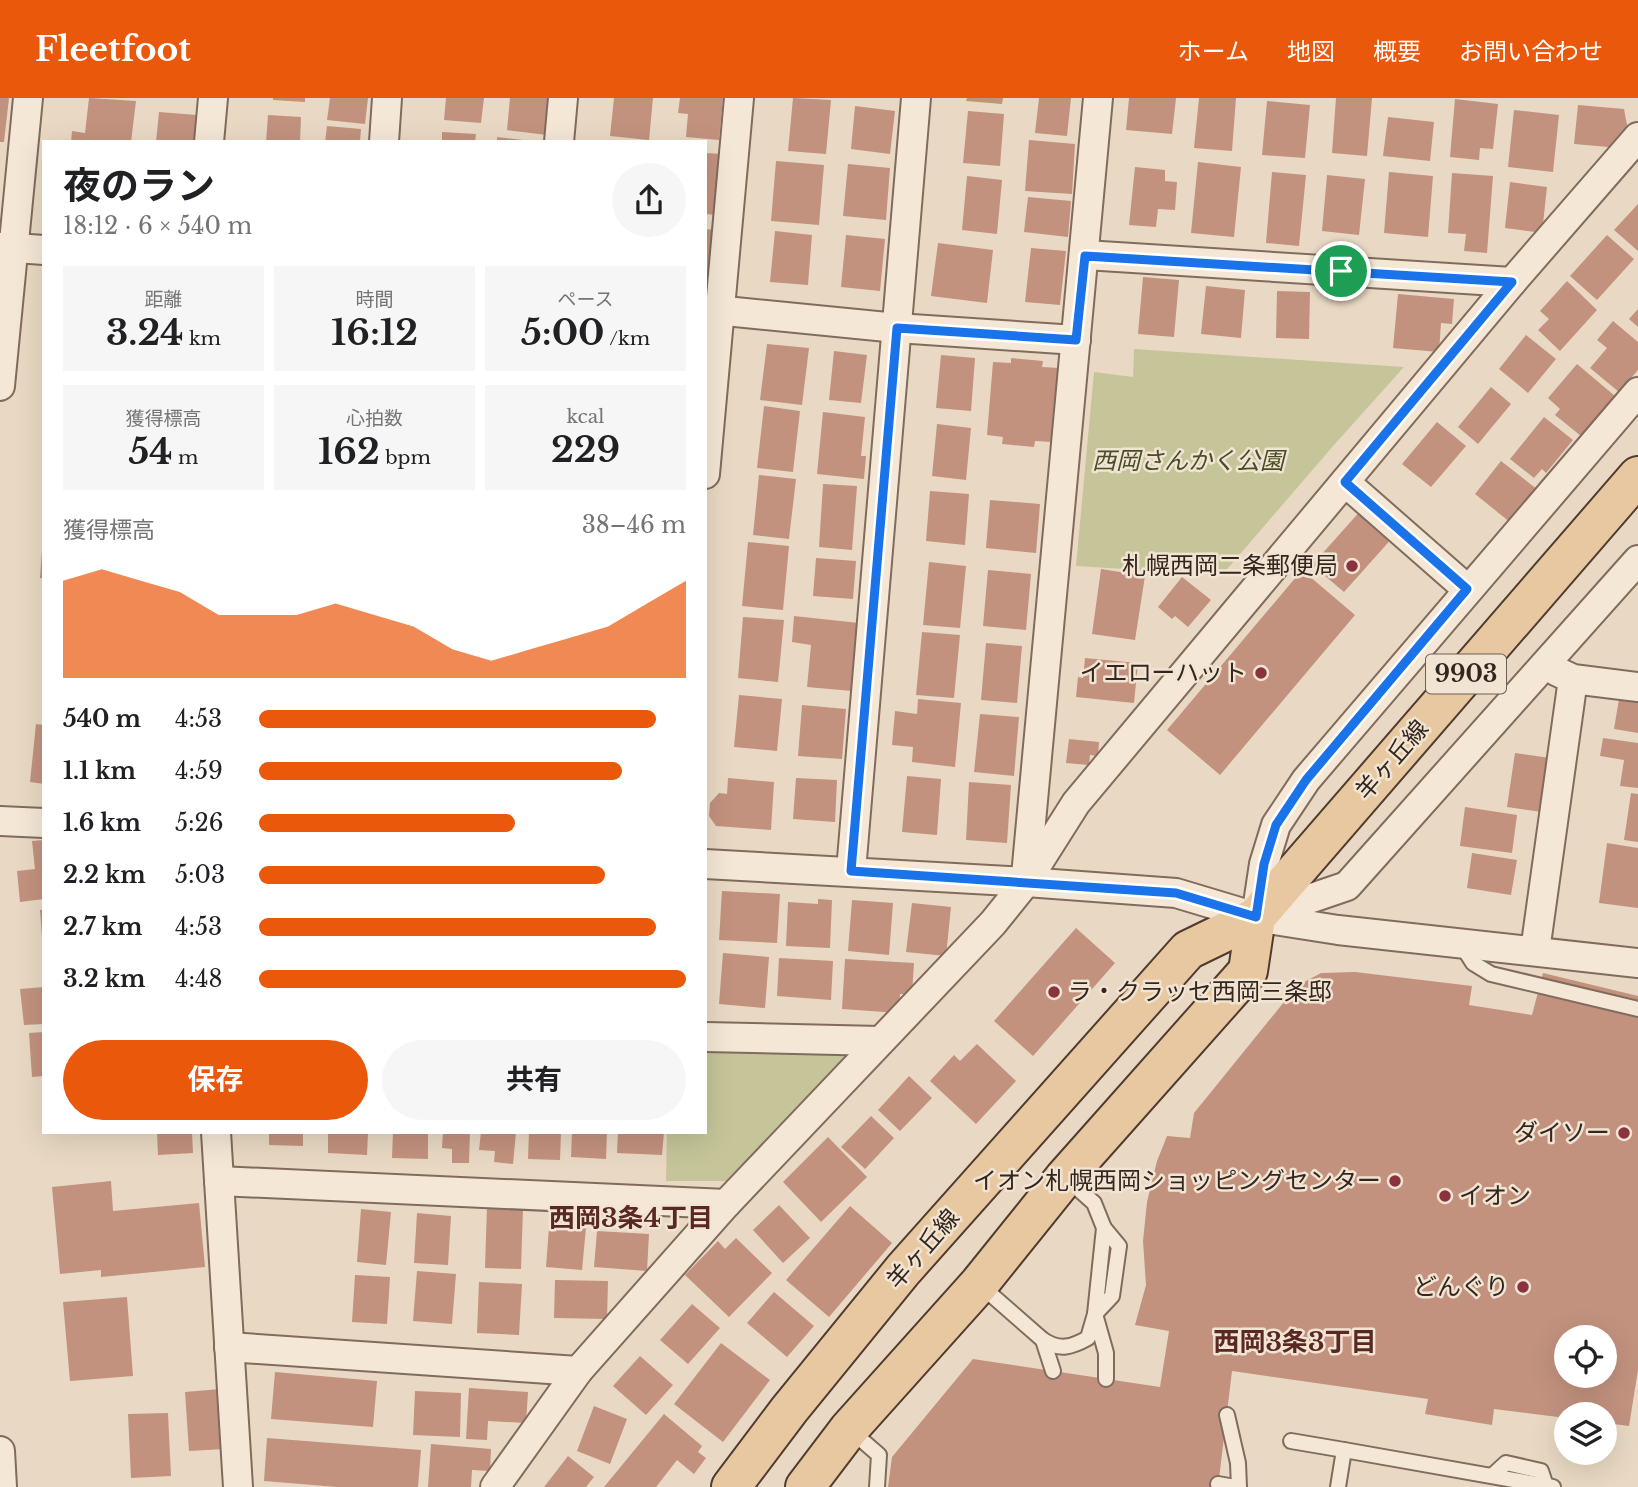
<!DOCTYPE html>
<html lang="ja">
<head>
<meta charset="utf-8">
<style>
	body { margin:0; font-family:"Libre Baskerville","Noto Sans JP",serif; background:#f6f6f6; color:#202124; height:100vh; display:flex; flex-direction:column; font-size:26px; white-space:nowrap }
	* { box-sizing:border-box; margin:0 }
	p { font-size:23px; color:#757577 }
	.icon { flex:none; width:38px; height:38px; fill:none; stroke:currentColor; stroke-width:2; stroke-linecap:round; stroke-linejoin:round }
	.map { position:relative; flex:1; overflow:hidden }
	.details { position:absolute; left:42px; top:42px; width:665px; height:994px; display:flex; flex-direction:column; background:#fff; border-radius:0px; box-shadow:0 7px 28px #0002 }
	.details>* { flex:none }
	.tools { position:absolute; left:1554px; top:1227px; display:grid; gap:14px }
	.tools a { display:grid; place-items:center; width:63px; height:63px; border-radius:50%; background:#fff; box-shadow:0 7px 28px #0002; font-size:35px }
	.pin { position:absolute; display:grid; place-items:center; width:60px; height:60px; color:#fff; margin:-30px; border:4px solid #fff; border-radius:50%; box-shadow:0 2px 7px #0007 }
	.round { display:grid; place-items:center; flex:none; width:74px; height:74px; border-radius:37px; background:#f6f6f6 }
	.headline { display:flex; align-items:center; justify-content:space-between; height:119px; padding:0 21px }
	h1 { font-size:38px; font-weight:700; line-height:52px }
	.metrics { display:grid; grid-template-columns:repeat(3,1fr); gap:10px; height:119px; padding:7px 21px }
	.metrics div { display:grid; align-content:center; border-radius:0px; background:#f6f6f6; text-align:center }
	.metrics b { font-size:35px; font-weight:700 }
	.metrics small { font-size:19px; font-weight:400 }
	.metrics p { font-size:19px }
	.chart { height:196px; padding:14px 21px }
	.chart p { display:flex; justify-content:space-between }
	.chart svg { width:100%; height:126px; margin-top:7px; fill:#ea580c; opacity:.7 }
	.action { display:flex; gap:14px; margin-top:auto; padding:14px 21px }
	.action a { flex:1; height:80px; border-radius:42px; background:#ea580c; color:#fff; font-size:28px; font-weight:700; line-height:80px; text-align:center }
	.action a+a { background:#f6f6f6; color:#202124 }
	ul { padding:0 21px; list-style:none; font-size:23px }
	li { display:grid; grid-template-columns:112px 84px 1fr; align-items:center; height:52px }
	li i { height:18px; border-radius:9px; background:#ea580c }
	header { display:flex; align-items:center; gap:42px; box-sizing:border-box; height:98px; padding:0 35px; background:#ea580c; color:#fff }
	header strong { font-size:33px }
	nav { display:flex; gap:38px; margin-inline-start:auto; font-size:24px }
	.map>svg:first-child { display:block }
	.green { fill:#c5c599 }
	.building { fill:#c2927e; fill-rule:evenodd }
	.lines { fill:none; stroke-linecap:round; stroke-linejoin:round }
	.lane-casing { stroke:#816b5c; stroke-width:18 }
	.street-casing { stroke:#816b5c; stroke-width:32 }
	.primary-casing { stroke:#4f3b30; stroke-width:42 }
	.lane { stroke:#f4e7d6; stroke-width:14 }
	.street { stroke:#f4e7d6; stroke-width:28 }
	.primary { stroke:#e8c8a0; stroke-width:38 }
	.route-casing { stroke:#fff; stroke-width:14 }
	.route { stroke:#1a73e8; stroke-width:9 }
	.poi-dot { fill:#89333f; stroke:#f1e4d3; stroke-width:2.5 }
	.labels { text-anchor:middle; stroke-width:5; stroke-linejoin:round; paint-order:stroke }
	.shield { fill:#f1e4d3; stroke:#6c5f55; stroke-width:2 }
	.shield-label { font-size:23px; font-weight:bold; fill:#33261f }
	.park-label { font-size:24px; font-style:italic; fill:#484d28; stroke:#f1e4d3 }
	.poi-label { font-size:24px; fill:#33261f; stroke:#f1e4d3; text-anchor:end }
	.street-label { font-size:24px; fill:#33261f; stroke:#f1e4d3 }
	.neighbourhood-label { font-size:26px; font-weight:bold; fill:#5a2823; stroke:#f1e4d3 }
</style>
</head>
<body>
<header>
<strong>Fleetfoot</strong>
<nav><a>ホーム</a><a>地図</a><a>概要</a><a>お問い合わせ</a></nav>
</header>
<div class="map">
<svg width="1638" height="1389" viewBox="0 0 1638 1389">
	<rect width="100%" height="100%" fill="#e9d9c4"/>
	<g class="green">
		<path d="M1134,251L1404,269L1334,347L1222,477L1076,468L1094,274L1133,279Z"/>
		<path d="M856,952L737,1083H666L667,1034H705V953Z"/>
	</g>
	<g class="building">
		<path d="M0,0H9L4,44H0Z"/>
		<path d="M89,0L136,3L131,44H71L72,33L85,35Z"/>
		<path d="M273,0H305V4L273,2Z"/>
		<path d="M330,0H368L365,26L327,22Z"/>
		<path d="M446,0H484L481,25L444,22Z"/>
		<path d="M510,0H551L547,37L507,32Z"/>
		<path d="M614,0H653L649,42L610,38Z"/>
		<path d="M680,0H723L719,42L686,39L688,16L678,15Z"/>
		<path d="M793,0L831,2L826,56L788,53Z"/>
		<path d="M967,0H1003L1002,6L966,3Z"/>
		<path d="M1039,0H1071L1067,38L1035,35Z"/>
		<path d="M1129,0H1176L1172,36L1126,32Z"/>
		<path d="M1199,0H1236L1232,53L1194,50Z"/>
		<path d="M1336,0H1372L1367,58L1332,55Z"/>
		<path d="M1455,1L1498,6L1493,51L1480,50L1479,62L1450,59Z"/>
		<path d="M1267,3L1310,7L1305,60L1262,57Z"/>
		<path d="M1578,7L1624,11L1628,32L1620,50L1574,46Z"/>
		<path d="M855,8L895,13L890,56L851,51Z"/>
		<path d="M1514,12L1559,17L1553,74L1508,69Z"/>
		<path d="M968,13L1004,16L1000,68L963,65Z"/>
		<path d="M159,14L197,17L194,44H156Z"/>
		<path d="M268,17L301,19L300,44H266Z"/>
		<path d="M1388,19L1434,24L1430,63L1383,58Z"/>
		<path d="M327,28L361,31L360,44H325Z"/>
		<path d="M442,34L476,36L475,44H442Z"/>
		<path d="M497,39L523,42V44H497Z"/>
		<path d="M1029,42L1075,46L1072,96L1025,93Z"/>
		<path d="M705,55L723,56L718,117L705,116Z"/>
		<path d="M776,63L824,67L819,127L771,123Z"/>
		<path d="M1198,64L1241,69L1234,139L1191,135Z"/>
		<path d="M848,66L890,70L886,122L843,118Z"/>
		<path d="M1135,69L1165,72V83L1177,84L1175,112L1158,111L1156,129L1129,127Z"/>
		<path d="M1272,74L1306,77L1299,148L1266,145Z"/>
		<path d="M1389,74L1433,78L1428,139L1384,135Z"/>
		<path d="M1452,75L1493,78L1487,155L1464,153L1466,136L1448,135Z"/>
		<path d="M1327,77L1365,81L1359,137L1322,133Z"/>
		<path d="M967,78L1002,82L997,136L962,132Z"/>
		<path d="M1510,84L1547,89L1542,135L1505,130Z"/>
		<path d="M1028,99L1071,103L1068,139L1024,134Z"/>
		<path d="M1638,106V153L1614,132Z"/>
		<path d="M705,131L715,132L709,182H705Z"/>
		<path d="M775,133L812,137L808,187L770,184Z"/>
		<path d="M846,137L885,141L880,193L841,189Z"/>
		<path d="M1607,137L1634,161L1597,202L1570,178Z"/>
		<path d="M938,145L993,152L987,205L931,198Z"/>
		<path d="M1031,150L1066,153L1060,207L1025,204Z"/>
		<path d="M1143,179L1179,182L1174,239L1138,236Z"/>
		<path d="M1567,183L1597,212L1560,253L1538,232L1549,221L1540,213Z"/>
		<path d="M1206,188L1245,192L1241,240L1201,236Z"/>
		<path d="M1277,193L1310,194L1309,241L1276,240Z"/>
		<path d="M1398,196L1454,201L1452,226L1441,225L1439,254L1393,250Z"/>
		<path d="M1638,211V229L1629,221Z"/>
		<path d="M1613,223L1638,244V272L1619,294L1590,270L1607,250L1597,242Z"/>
		<path d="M1526,237L1556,261L1528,295L1499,271Z"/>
		<path d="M767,246L809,250L802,307L760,302Z"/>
		<path d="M834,253L867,257L861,305L829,302Z"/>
		<path d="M941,257L975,260L971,313L936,310Z"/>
		<path d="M1011,260L1043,263L1042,269L1059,270L1052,344L1035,343L1034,349L1002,346L1003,339L987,337L993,264L1011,265Z"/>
		<path d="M1577,266L1615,298L1581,338L1555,317L1560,311L1548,300Z"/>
		<path d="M1491,289L1511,306L1478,346L1458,329Z"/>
		<path d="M764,308L800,313L793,374L757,370Z"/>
		<path d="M823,314L865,319L861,358H866L864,381L817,376Z"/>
		<path d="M1544,319L1573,342L1546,375L1542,371L1534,380L1510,361Z"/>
		<path d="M1437,324L1466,348L1431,389L1402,366Z"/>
		<path d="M937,326L971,330L966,382L932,378Z"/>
		<path d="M1501,363L1538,392L1511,425L1475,396Z"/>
		<path d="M759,377L796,381L789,441L753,437Z"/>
		<path d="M823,386L857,388L852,452L819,449Z"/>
		<path d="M930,393L969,396L965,447L926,443Z"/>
		<path d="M990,402L1040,406L1036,455L986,450Z"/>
		<path d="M1363,410L1394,438L1344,494L1312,467Z"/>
		<path d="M748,444L789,448L783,512L742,508Z"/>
		<path d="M42,452H44V480H40Z"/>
		<path d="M816,460L856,463L853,501L813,498Z"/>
		<path d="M929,464L966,468L960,530L923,527Z"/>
		<path d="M1101,471L1145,478L1135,542L1092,536Z"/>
		<path d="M988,472L1031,476L1026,532L983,528Z"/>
		<path d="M1302,472L1355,517L1220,677L1167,632Z"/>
		<path d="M1182,479L1211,502L1188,529L1175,518L1172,521L1158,509Z"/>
		<path d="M794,518L859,525L852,593L807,589L811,547L792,544Z"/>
		<path d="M743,519L784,522L778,584L738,580Z"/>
		<path d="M922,534L960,537L954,600L916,597Z"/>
		<path d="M986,545L1022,548L1017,605L981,602Z"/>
		<path d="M1085,560L1138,565L1134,605L1076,599L1078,579L1083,580Z"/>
		<path d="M1620,595L1638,598V635L1614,631Z"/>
		<path d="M739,597L782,601L777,653L734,649Z"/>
		<path d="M918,601L961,605L955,669L912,664L913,649L892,647L895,613L917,616Z"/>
		<path d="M802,607L846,611L842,661L798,658Z"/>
		<path d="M980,616L1019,619L1014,678L974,674Z"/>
		<path d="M36,626L44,627V686L30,684Z"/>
		<path d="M1603,640L1638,645V690L1620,688L1624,662L1600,658Z"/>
		<path d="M1069,641L1099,644L1098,658L1090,657L1089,667L1066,665Z"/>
		<path d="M1515,655L1550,660L1542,714L1507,709Z"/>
		<path d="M907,678L941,681L937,737L902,734Z"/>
		<path d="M728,680L774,684L771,732L716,728L709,718L710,705L719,695L727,696Z"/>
		<path d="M796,680L837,682L835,724L793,721Z"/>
		<path d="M969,684L1011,687L1007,745L966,742Z"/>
		<path d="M1631,695L1638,696V744L1624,742Z"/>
		<path d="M1465,709L1517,717L1512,755L1460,748Z"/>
		<path d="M44,742V801L20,804L17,773L35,771L32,743Z"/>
		<path d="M1607,745L1638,750V810L1599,805Z"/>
		<path d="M1472,755L1517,762L1511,797L1467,790Z"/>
		<path d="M722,793L780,796L777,845L719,842Z"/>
		<path d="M818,801L832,802L830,850L786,848L788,804L818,806Z"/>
		<path d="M852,802L893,805L889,857L848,853Z"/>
		<path d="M912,805L951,809L946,858L906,854Z"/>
		<path d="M40,812H44V838L42,839Z"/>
		<path d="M1076,830L1115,865L1033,958L994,923Z"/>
		<path d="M723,855L769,859L765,910L719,906Z"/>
		<path d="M779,860L833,863L831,902L777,898Z"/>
		<path d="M845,861L914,865L912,896H900L899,915L842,911Z"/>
		<path d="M1355,874L1472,888L1469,907L1532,917L1543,875L1638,898V1272L1629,1328L1605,1325V1316H1566V1320L1494,1311L1492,1327L1425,1316L1428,1301L1232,1273L1218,1389H888L892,1359L973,1261L1160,1289L1169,1233L1135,1227L1146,1187L1143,1143L1147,1104L1157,1063L1167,1038L1190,1040L1194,1015L1297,888L1321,875ZM1566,1239H1605V1278H1566Z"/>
		<path d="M44,889V926L24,927L20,891Z"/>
		<path d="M44,934V978L32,979L29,935Z"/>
		<path d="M977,946L1016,983L976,1026L930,983L954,957L960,963Z"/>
		<path d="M909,978L932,1000L900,1033L878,1012Z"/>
		<path d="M871,1018L894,1040L865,1071L841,1049Z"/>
		<path d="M157,1034H192L193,1055L158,1057Z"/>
		<path d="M269,1034H303V1048L269,1047Z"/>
		<path d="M328,1034H368L367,1057L328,1055Z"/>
		<path d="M393,1034H428V1061L392,1060Z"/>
		<path d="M443,1034H470L469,1065H452V1051L442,1050Z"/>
		<path d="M481,1034H516L513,1066L494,1064L495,1053L479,1052Z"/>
		<path d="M529,1034H561L560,1062L528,1061Z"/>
		<path d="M572,1034H607L606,1061L571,1059Z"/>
		<path d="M618,1034H664L662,1057L617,1055Z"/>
		<path d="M828,1039L867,1079L821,1124L783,1084Z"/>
		<path d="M111,1083L113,1113L199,1105L205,1169L101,1179V1172L60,1176L52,1089Z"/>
		<path d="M779,1107L810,1140L783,1165L753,1132Z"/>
		<path d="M487,1108L523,1110L521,1171L485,1170Z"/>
		<path d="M850,1108L892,1145L829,1219L786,1182Z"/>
		<path d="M361,1111L391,1114L386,1167L357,1164Z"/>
		<path d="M417,1115L451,1118L448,1167L414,1165Z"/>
		<path d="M550,1116L587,1119L582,1172L546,1169Z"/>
		<path d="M597,1133L649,1136L647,1173L594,1169Z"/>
		<path d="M736,1140L772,1175L729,1219L685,1177L718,1143L725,1151Z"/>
		<path d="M417,1173L456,1176L452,1226L413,1223Z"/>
		<path d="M355,1177L390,1179L387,1226L352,1224Z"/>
		<path d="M555,1182L608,1183L607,1221L554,1220Z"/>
		<path d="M479,1184L522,1186L519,1237L477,1235Z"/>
		<path d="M774,1194L814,1228L787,1259L747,1225Z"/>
		<path d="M127,1199L133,1278L70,1283L63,1204Z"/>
		<path d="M692,1206L720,1230L688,1266L660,1242Z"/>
		<path d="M721,1245L770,1282L723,1344L674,1306Z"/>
		<path d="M640,1258L673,1287L646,1317L613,1288Z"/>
		<path d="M275,1274L377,1283L373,1329L271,1321Z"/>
		<path d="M469,1290L528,1294L526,1325L488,1323L487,1342L466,1341Z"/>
		<path d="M220,1291L225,1351L189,1353L185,1294Z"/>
		<path d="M415,1293L461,1295L460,1339L413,1337Z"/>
		<path d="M594,1308L627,1321L610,1366L577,1353Z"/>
		<path d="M168,1315L171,1378L131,1380L128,1316Z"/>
		<path d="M664,1316L702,1348L698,1354L706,1360L694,1376L677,1362L656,1389H604Z"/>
		<path d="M267,1340L421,1352L418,1389H337L264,1383Z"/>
		<path d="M431,1346L491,1351L490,1373L472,1372L471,1389H428Z"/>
		<path d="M568,1358L594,1379L586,1389H544Z"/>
	</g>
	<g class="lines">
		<defs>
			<g id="lane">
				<path d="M1461,846L1473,865L1491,876L1638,911"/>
				<path d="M1066,1080L1094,1105L1104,1130L1095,1216L1106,1255V1281"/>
				<path d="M979,1186L1043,1242L1053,1273"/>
				<path d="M1043,1242C1060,1253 1072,1249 1088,1240L1095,1216L1112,1198L1119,1148L1104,1130"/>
				<path d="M1227,1317L1238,1365L1239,1389"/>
				<path d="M849,1331L879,1357L877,1389"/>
				<path d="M1291,1343L1344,1352"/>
				<path d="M1493,1377L1506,1365L1541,1373L1546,1388"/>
				<path d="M1218,1386L1235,1389"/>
				<path d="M1338,1389L1344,1352L1553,1389"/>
			</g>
			<g id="street">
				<path d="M209,44L213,0"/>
				<path d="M384,44L387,0"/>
				<path d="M559,44L563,0"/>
				<path d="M0,149L44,152"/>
				<path d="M1085,157L1512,184"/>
				<path d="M705,211L897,230L1076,242"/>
				<path d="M0,288L28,0"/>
				<path d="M705,376L739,0"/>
				<path d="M1345,384L1467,491"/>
				<path d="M1556,573L1573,581L1638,589"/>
				<path d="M0,723L44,725"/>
				<path d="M705,766L1026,784L1176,795L1256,819L1338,832L1638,865"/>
				<path d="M851,773L916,0"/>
				<path d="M1026,778L1098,0"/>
				<path d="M1259,818L1347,788L1638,462"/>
				<path d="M1256,819L1264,766L1276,727L1306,682L1638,294"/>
				<path d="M1535,853L1573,581"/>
				<path d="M705,939L880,943"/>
				<path d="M216,1034L238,1389"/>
				<path d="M219,1083L726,1106"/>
				<path d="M229,1249L578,1273"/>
				<path d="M0,1353L2,1389"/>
				<path d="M495,1389L578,1273L726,1106L993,825L1026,784L1076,705L1512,184L1638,39"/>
			</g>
			<g id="primary">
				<path d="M731,1389L789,1312L903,1172L1188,852L1256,819L1638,378"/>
				<path d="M805,1389L849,1331L979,1186L1065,1079L1248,873L1256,819"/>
			</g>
		</defs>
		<use href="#lane" class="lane-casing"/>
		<use href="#street" class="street-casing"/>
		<use href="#primary" class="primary-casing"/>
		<use href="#lane" class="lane"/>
		<use href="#street" class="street"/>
		<use href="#primary" class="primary"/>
	</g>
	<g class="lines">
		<defs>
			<path id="route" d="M1085,158L1512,184L1345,384L1467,491L1306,682L1276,727L1264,766L1256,819L1176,795L851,773L897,230L1076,242Z"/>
		</defs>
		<use href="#route" class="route-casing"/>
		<use href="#route" class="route"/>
	</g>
	<g class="poi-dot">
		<circle cx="1352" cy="468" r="7"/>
		<circle cx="1261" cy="575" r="7"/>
		<circle cx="1054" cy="894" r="7"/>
		<circle cx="1624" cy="1035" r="7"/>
		<circle cx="1395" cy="1083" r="7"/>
		<circle cx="1445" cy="1098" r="7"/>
		<circle cx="1523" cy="1189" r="7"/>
	</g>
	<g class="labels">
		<rect class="shield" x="1426" y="556.5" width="80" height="39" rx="5"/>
		<g class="shield-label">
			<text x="1466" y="584">9903</text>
		</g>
		<g class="park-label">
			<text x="1188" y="371">西岡さんかく公園</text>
		</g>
		<g class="poi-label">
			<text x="1338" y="476">札幌西岡二条郵便局</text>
			<text x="1247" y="583">イエローハット</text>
			<text x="1068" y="902" text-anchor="start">ラ・クラッセ西岡三条邸</text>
			<text x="1610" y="1043">ダイソー</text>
			<text x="1381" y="1091">イオン札幌西岡ショッピングセンター</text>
			<text x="1459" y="1106" text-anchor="start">イオン</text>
			<text x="1509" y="1197">どんぐり</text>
		</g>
		<g class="street-label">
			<text transform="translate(1392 662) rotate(-49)" y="8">羊ヶ丘線</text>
			<text transform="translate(923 1151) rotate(-49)" y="8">羊ヶ丘線</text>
		</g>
		<g class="neighbourhood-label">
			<text x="631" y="1129">西岡3条4丁目</text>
			<text x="1295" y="1253">西岡3条3丁目</text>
		</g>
	</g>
</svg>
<div class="tools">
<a><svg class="icon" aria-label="locate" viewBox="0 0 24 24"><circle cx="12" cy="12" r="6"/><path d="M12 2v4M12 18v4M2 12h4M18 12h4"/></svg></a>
<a><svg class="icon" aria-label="layers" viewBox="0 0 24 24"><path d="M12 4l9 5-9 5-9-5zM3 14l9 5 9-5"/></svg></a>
</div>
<div class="pin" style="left:1341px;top:173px;background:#1e9e55"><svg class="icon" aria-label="arrive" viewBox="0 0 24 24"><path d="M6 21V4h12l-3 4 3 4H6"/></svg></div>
<section class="details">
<div class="headline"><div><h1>夜のラン</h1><p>18:12 · 6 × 540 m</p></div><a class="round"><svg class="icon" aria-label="share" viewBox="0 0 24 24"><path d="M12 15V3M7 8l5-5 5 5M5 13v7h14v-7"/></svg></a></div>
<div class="metrics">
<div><p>距離</p><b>3.24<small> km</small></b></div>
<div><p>時間</p><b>16:12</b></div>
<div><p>ペース</p><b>5:00<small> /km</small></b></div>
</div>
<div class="metrics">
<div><p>獲得標高</p><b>54<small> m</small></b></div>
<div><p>心拍数</p><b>162<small> bpm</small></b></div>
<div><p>kcal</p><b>229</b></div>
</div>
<div class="chart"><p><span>獲得標高</span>38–46 m</p>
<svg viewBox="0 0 160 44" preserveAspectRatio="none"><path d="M0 44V10L10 6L20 10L30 14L40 22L50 22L60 22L70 18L80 22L90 26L100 34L110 38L120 34L130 30L140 26L150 18L160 10V44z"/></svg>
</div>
<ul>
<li><b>540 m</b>4:53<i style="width:93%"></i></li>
<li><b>1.1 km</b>4:59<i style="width:85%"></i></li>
<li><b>1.6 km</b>5:26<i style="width:60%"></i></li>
<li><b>2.2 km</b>5:03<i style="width:81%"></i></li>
<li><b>2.7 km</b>4:53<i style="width:93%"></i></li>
<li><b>3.2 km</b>4:48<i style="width:100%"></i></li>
</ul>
<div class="action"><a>保存</a><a>共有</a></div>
</section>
</div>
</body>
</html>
